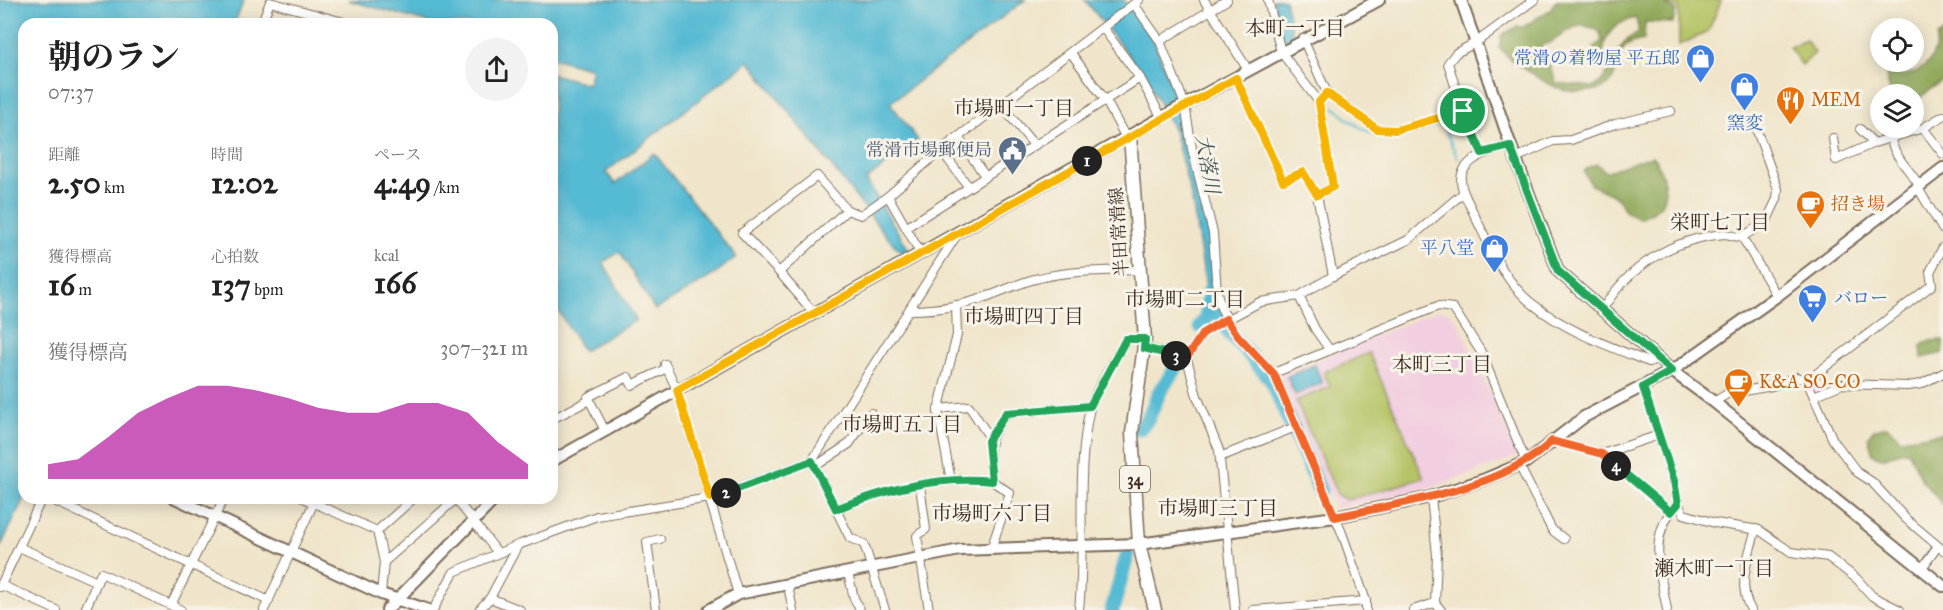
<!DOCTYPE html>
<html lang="ja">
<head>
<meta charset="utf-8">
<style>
	body { margin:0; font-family:"IM FELL Great Primer","Noto Serif JP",serif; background:#f2f2f2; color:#222; height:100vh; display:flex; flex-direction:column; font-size:22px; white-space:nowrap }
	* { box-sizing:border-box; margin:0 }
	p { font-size:20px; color:#767676 }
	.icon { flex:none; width:33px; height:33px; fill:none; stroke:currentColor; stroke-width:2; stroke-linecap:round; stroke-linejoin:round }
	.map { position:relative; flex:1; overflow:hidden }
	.details { position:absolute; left:18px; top:18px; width:540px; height:486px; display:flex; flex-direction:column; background:#fff; border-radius:18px; box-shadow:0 3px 15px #0003 }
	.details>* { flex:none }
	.tools { position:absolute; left:1870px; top:18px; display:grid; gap:12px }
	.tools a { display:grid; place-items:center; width:54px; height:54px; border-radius:50%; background:#fff; box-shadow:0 3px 15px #0003; font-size:30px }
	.pin { position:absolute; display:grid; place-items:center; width:51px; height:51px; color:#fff; margin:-26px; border:3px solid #fff; border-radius:50%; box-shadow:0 2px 6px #0007 }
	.km { position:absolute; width:30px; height:30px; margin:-15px; border-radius:50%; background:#222; color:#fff; font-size:16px; line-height:30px; text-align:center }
	.round { display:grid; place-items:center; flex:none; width:63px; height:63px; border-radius:32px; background:#f2f2f2 }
	.summary { display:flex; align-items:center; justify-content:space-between; height:102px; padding:0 30px }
	h1 { font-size:33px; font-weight:700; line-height:45px }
	.stats { display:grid; grid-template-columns:repeat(3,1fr); gap:9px; height:102px; padding:6px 30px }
	.stats div { display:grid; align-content:center }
	.stats b { font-size:30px; font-weight:700 }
	.stats small { font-size:16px; font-weight:400 }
	.stats p { font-size:16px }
	.chart { height:168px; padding:12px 30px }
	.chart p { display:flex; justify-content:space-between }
	.chart svg { width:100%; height:108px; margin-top:6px; fill:#b5179e; opacity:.7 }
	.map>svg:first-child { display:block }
	.built { fill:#f2cfe0 }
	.green { fill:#b5c365; stroke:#787642; stroke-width:1.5 }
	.forest { fill:#90a95a; stroke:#666a3c; stroke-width:1.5; fill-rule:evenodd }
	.water { fill:#55bad3; stroke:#487278; stroke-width:1.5 }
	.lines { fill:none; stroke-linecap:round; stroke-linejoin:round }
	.stream { stroke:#55bad3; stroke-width:2 }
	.river { stroke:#55bad3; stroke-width:15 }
	.minor-casing { stroke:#7a6b5a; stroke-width:10 }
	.tertiary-casing { stroke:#7a6b5a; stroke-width:14 }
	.secondary-casing { stroke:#7a6b5a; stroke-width:14 }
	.primary-casing { stroke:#7a6b5a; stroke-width:15 }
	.minor { stroke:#fff; stroke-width:8 }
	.tertiary { stroke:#fff; stroke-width:10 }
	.secondary { stroke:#fff; stroke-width:10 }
	.primary { stroke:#fff; stroke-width:12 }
	.split-1-casing { stroke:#fff; stroke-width:12 }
	.split-2-casing { stroke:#fff; stroke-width:12 }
	.split-3-casing { stroke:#fff; stroke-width:12 }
	.split-4-casing { stroke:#fff; stroke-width:12 }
	.split-5-casing { stroke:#fff; stroke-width:12 }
	.split-1 { stroke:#f5b400; stroke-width:8 }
	.split-2 { stroke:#f5b400; stroke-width:8 }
	.split-3 { stroke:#22a559; stroke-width:8 }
	.split-4 { stroke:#f0652b; stroke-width:8 }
	.split-5 { stroke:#22a559; stroke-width:8 }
	.labels { text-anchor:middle; stroke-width:6; stroke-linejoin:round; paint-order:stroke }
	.shield { fill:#f7f3e8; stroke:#73665b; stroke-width:1.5 }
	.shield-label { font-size:16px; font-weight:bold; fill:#3b2a1e }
	.shop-label { font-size:18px; fill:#366cbe; stroke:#f7f3e8; text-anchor:end }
	.food-label { font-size:18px; fill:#c56008; stroke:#f7f3e8; text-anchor:start }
	.service-label { font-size:18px; fill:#4e5e75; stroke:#f7f3e8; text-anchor:end }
	.street-label { font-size:18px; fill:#3b2a1e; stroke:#f7f3e8 }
	.neighbourhood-label { font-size:20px; fill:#3b2a1e; stroke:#f7f3e8 }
	.water-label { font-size:20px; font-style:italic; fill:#435554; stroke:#f7f3e8 }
</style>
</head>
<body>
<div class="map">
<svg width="1943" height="610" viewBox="0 0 1943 610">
	<rect width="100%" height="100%" fill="#f7f3e8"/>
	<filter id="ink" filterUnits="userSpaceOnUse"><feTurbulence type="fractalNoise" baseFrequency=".0167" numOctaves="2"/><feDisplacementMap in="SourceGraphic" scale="12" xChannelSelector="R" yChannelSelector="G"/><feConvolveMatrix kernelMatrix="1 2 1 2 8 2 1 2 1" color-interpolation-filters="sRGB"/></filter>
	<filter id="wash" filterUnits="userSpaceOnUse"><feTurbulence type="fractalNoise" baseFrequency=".008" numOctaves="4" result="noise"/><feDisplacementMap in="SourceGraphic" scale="24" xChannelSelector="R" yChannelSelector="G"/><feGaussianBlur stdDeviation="1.35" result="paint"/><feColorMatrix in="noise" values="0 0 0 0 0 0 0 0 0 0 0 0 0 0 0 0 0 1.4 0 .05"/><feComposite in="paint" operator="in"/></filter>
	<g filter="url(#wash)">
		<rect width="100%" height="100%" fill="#f0e5ca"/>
		<path class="built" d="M1438,310L1448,312L1457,320L1518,456L1429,489L1336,508L1279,376Z"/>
		<g class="green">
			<path d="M1669,0H1719L1721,1L1708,32L1679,45V7L1668,5Z"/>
			<path d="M1806,40L1815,53L1802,65L1789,47Z"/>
			<path d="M1369,353L1424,478L1347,500L1337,494L1296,401L1330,387L1324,372Z"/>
		</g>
		<g class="forest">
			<path d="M1556,0H1667V6L1676,10L1673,23L1645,22L1644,40C1606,45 1626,71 1606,86C1597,93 1571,93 1560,89C1546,84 1507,59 1499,47L1502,35L1518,26L1522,28L1550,10ZM1636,18L1639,32C1611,46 1612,78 1594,87L1556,83L1548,60H1541V45C1562,43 1572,13 1600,32L1602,41L1594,47L1595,56L1603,53C1605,32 1616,22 1636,18Z"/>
			<path d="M1943,33V80L1914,102V94H1891L1886,76C1893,73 1898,77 1905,75C1927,71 1936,57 1937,36Z"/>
			<path d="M1652,156C1658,162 1660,169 1663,178C1669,201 1661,210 1639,218L1626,212L1619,200L1611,194L1591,185L1584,172L1587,168L1597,164L1605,172Z"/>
			<path d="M1943,340V353L1922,358L1921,346L1928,341Z"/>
			<path d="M1887,426L1901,439L1943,433V505L1922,480L1909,452L1904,451L1882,458L1873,455L1868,437L1873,430Z"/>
		</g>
		<g class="water">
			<path d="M0,0H244L234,24H24V498L0,548Z"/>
			<path d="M348,0H1025L890,103L918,140L866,180L909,250L901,252L887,237L749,61L606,172L615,184L654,153L736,257L712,276L655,310L620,252L603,262L636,320L583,351L552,301V74L588,84L592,69L552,58V24H432Z"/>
			<path d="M1085,0H1124L1154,41L1183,116L1210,234L1219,315L1212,308L1207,311L1208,299L1192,199L1174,130L1145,76Z"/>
			<path d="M1273,0H1285L1293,37L1282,43Z"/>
			<path d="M1315,365L1322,383L1295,395L1287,377Z"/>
		</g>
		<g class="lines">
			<path class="stream" d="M1292,51C1302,79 1353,134 1384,136C1403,137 1424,128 1442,123L1458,159"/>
			<g class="river">
				<path d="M1210,300L1230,334L1271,379L1320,491"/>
				<path d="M1200,326L1206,319L1209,292"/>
				<path d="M1139,429C1151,418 1153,405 1160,391C1166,380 1173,377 1178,362"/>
				<path d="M1112,610L1127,556"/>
			</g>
		</g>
	</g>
	<g filter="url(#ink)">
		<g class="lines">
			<defs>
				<g id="minor">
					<path d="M1204,0L1248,70"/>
					<path d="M1268,0L1281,52L1319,102"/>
					<path d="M1134,4L1160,41L1185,105L1192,149L1213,233L1217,292L1221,308L1237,336L1274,373L1342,533L1366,601V610"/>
					<path d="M261,24L270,2L351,24"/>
					<path d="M1103,28L1140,78L1162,118"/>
					<path d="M1303,39L1327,93L1377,129L1396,130L1463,112"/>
					<path d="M1160,41L1227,0"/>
					<path d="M1071,53L1106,101L1126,138"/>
					<path d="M1236,78L1283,181L1303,172L1317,195L1333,276"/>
					<path d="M1001,105L1034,145"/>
					<path d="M1923,128L1943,154"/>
					<path d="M1860,129L1874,143L1923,128L1943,116"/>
					<path d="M958,137L985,176"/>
					<path d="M1833,138L1836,160L1874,143"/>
					<path d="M1891,139C1894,157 1911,171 1920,187"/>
					<path d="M1511,146C1494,149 1462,158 1461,180C1461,191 1468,201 1472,210C1489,244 1503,282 1534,305C1568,332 1609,346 1649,362L1659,360"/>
					<path d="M941,150L968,186"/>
					<path d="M1482,153L1463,112L1448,63L1456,53L1475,43L1534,0"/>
					<path d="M1516,158L1553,141L1571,140L1615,124L1671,111"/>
					<path d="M1918,188L1943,230"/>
					<path d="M1317,195L1333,187L1319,102L1327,93"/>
					<path d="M888,196L921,254"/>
					<path d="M907,227L1140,78"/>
					<path d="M1742,237L1766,222L1777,199L1778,189L1757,131"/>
					<path d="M779,272L742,233L817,176L847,210"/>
					<path d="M1299,296L1315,329L1329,349"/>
					<path d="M910,310C937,310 966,305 991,295C1008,289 1021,282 1039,278C1071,270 1106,271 1140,270"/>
					<path d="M1602,310C1629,266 1672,239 1724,234C1730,234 1735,238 1742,237L1777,296"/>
					<path d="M814,313L779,272L847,210L861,215L888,196L941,150L1139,0"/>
					<path d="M1144,347L1187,359"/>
					<path d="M665,364L677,390L738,594"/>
					<path d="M1274,373L1438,306L1453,308L1481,352L1526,462"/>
					<path d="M1807,381L1833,440L1857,472L1872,482L1906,519L1943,550"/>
					<path d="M1643,387L1674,481L1678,504L1684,514L1715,523L1759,530L1791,552L1828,557L1857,579L1872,596L1900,610"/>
					<path d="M1814,396L1842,384L1908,386L1921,384L1943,373"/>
					<path d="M1714,402L1727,394L1772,386L1796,377L1807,381L1932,285L1930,272L1943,247"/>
					<path d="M938,409L969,406L990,438"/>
					<path d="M552,419L590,400"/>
					<path d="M605,431L588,397L628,377L632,385L667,368"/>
					<path d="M1552,441L1602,454L1671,512"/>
					<path d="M1602,454L1659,435"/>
					<path d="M1220,457L1298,426"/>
					<path d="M812,461L850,538L864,544L885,610"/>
					<path d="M1519,465L1552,530L1564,539"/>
					<path d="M814,467L849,444L871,413"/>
					<path d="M951,481L938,411L957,335L956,305"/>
					<path d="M920,486L926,529L917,536L929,610"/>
					<path d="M1431,497L1437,555L1435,603L1441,610"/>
					<path d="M48,498L269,601"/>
					<path d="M303,498L377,531L384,562L381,594"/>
					<path d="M455,498L498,553"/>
					<path d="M836,509C883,490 941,475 992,481"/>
					<path d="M377,531L414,498"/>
					<path d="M19,547L97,582L101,573L181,610"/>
					<path d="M991,549L1010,493L992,481C989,447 985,442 1007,413L1090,406"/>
					<path d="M384,562L457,498"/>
					<path d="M1922,568L1938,546"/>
					<path d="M848,573L854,598L860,610"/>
					<path d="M1,585L56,610"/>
					<path d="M788,586L793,610"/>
					<path d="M0,587L42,498"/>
					<path d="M490,598L520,610"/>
					<path d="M171,605L224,498"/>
					<path d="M85,610L97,582"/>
					<path d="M264,610L316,498"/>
					<path d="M433,610L454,572L518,545L597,516L710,498L812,461L958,233"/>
					<path d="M479,610L490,598L518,545"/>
					<path d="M656,610L647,542L660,539"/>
					<path d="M1079,610C1086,544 1075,474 1090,408C1094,391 1117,357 1126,339H1145"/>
					<path d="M1235,610L1219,450L1197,396L1187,359L1203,333L1224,321L1260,302L1299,296L1333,276L1408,240L1463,193"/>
					<path d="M1253,610L1366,601"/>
					<path d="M1413,610L1435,603"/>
					<path d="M1667,610C1661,575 1648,539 1673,509"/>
					<path d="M1751,610C1736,585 1749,555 1756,529"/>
				</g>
				<g id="tertiary">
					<path d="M1461,0L1511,146L1558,271L1672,371L1714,402L1943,586"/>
					<path d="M175,498L381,594L428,610"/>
					<path d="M709,610L738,594L960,550L1139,544L1335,517L1431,497L1483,480L1526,462L1584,417L1672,371L1777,296L1943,168"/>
				</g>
				<g id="secondary">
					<path d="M552,461L1166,115L1379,0"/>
					<path d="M387,610L496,498"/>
				</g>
				<path id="primary" d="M1130,136L1145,339L1132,433L1139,544L1155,610"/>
			</defs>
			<use href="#minor" class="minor-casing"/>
			<use href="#tertiary" class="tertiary-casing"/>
			<use href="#secondary" class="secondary-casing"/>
			<use href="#primary" class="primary-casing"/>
			<use href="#minor" class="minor"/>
			<use href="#tertiary" class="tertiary"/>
			<use href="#secondary" class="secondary"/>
			<use href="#primary" class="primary"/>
		</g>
	</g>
	<g class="lines" filter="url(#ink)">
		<defs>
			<path id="split-1" d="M1087,161L1236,78L1283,181L1303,172L1317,195L1333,187L1319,102L1327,93L1377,129L1396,130L1463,111"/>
			<path id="split-2" d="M726,493L710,498L677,390L1087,161"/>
			<path id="split-3" d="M726,493L812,461L836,509C883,490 941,475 992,481L988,441L1006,413L1090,406L1126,339H1145L1144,348L1176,356"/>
			<path id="split-4" d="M1176,356L1186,359L1203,333L1226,319L1238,336L1274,374L1335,517C1400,503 1504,489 1552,441L1602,454L1616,466"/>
			<path id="split-5" d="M1463,111L1482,153L1510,146L1558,271L1672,371L1643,387L1674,481L1678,504L1671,512L1616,466"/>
		</defs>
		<use href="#split-1" class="split-1-casing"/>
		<use href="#split-2" class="split-2-casing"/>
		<use href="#split-3" class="split-3-casing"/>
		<use href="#split-4" class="split-4-casing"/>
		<use href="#split-5" class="split-5-casing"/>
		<use href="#split-1" class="split-1"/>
		<use href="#split-2" class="split-2"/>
		<use href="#split-3" class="split-3"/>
		<use href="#split-4" class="split-4"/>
		<use href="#split-5" class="split-5"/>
	</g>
	<defs>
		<symbol id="shop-pin" viewBox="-11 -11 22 30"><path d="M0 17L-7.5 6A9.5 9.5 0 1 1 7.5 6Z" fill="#3f7fe0" stroke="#f7f3e8"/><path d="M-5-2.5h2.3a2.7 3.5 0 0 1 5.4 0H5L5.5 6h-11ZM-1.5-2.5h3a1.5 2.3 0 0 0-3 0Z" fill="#fff"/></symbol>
		<symbol id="restaurant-pin" viewBox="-11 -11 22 30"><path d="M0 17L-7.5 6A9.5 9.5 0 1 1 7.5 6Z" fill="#e8710a" stroke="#f7f3e8"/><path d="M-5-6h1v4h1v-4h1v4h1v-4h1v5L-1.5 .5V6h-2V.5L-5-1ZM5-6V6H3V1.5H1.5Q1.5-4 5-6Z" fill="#fff"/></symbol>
		<symbol id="civic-pin" viewBox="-11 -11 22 30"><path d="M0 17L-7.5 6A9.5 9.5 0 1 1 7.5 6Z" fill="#5c6f8a" stroke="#f7f3e8"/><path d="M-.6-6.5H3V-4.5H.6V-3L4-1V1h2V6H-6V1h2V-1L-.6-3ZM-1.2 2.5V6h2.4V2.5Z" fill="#fff"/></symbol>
		<symbol id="cafe-pin" viewBox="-11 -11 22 30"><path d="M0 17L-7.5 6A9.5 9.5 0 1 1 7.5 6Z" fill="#e8710a" stroke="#f7f3e8"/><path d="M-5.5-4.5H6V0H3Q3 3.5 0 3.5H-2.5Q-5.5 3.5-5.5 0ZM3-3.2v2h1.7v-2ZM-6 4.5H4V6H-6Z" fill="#fff"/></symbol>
		<symbol id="supermarket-pin" viewBox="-11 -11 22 30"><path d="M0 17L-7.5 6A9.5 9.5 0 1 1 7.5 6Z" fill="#3f7fe0" stroke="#f7f3e8"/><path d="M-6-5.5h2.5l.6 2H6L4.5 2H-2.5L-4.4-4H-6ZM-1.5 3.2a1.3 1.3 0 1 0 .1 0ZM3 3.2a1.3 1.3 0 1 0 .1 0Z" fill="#fff"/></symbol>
	</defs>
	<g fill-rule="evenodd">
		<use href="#shop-pin" x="1684" y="42" width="33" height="45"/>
		<use href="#shop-pin" x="1728" y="70" width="33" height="45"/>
		<use href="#restaurant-pin" x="1774" y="84" width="33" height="45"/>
		<use href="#civic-pin" x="996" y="134" width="33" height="45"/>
		<use href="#cafe-pin" x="1794" y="188" width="33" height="45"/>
		<use href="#shop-pin" x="1478" y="232" width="33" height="45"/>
		<use href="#supermarket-pin" x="1796" y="282" width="33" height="45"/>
		<use href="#cafe-pin" x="1722" y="366" width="33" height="45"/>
	</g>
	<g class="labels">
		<rect class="shield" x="1120" y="466" width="30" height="26" rx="4.5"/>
		<g class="shield-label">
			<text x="1135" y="485">34</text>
		</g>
		<g class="shop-label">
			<text x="1680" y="64">常滑の着物屋 平五郎</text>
			<text x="1745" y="129" text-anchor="middle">窯変</text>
			<text x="1474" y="254">平八堂</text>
			<text x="1834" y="304" text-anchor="start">バロー</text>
		</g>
		<g class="food-label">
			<text x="1811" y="106">MEM</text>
			<text x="1831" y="210">招き場</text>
			<text x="1759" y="388">K&amp;A SO-CO</text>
		</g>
		<g class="service-label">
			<text x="992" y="156">常滑市場郵便局</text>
		</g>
		<g class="street-label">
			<text transform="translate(1119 232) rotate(-94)" y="6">半田常滑線</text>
		</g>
		<g class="neighbourhood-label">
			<text x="1295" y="35">本町一丁目</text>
			<text x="1014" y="115">市場町一丁目</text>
			<text x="1720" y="229">栄町七丁目</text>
			<text x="1185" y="306">市場町二丁目</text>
			<text x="1024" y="323">市場町四丁目</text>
			<text x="1442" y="371">本町三丁目</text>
			<text x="902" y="431">市場町五丁目</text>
			<text x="1218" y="515">市場町三丁目</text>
			<text x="992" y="520">市場町六丁目</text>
			<text x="1714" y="575">瀬木町一丁目</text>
		</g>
		<g class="water-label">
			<text transform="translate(1208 164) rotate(80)" y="7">大落川</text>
		</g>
	</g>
</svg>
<div class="tools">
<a><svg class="icon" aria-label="locate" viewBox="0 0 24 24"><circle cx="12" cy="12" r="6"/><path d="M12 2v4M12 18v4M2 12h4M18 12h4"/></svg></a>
<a><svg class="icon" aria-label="layers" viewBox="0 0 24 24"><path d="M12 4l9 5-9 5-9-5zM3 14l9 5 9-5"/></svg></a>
</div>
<div class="pin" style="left:1463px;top:111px;background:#1e9e55"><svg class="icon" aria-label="arrive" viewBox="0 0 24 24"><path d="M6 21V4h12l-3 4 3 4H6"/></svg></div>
<b class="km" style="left:1087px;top:161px">1</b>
<b class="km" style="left:726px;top:493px">2</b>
<b class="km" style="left:1176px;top:356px">3</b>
<b class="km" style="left:1616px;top:466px">4</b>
<section class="details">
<div class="summary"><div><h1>朝のラン</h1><p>07:37</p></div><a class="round"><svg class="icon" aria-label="share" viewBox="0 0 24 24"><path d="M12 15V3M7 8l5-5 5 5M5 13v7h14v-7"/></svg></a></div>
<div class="stats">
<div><p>距離</p><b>2.50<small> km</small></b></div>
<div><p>時間</p><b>12:02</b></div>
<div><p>ペース</p><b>4:49<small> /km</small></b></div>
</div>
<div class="stats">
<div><p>獲得標高</p><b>16<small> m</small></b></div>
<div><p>心拍数</p><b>137<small> bpm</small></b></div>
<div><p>kcal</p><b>166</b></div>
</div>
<div class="chart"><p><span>獲得標高</span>307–321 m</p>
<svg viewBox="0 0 160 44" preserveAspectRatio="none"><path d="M0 44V38L10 36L20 27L30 17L40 11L50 6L60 6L70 8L80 11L90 15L100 17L110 17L120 13L130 13L140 17L150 29L160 38V44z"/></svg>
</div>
</section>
</div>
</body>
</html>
